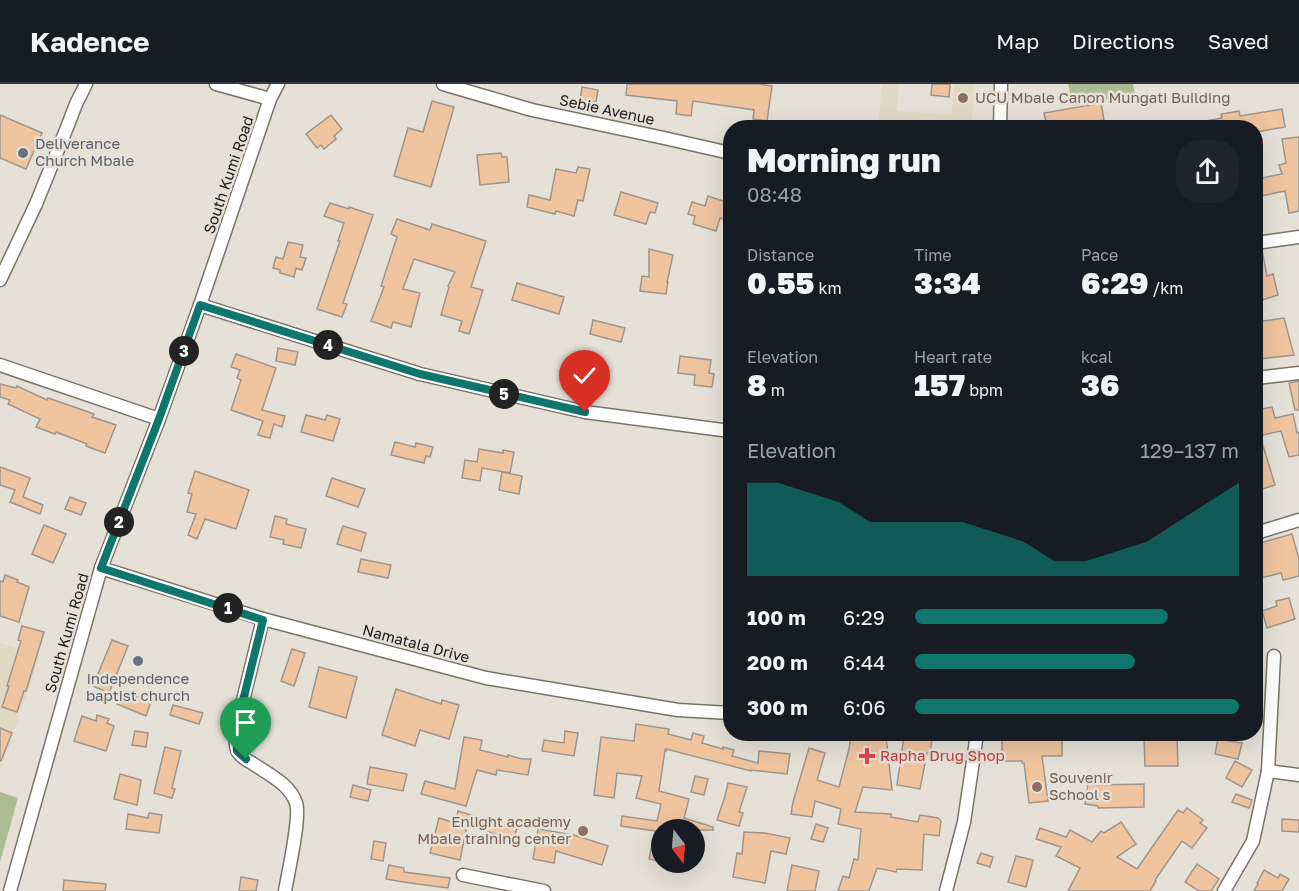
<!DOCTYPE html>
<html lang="en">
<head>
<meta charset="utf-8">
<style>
	body { margin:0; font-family:"Golos Text",sans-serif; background:#20242c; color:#f1f3f6; height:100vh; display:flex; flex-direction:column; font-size:22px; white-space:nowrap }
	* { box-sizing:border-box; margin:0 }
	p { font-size:20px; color:#9ea1a6 }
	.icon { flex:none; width:33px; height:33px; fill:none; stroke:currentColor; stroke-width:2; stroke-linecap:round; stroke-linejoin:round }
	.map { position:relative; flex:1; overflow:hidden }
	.panel { position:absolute; left:723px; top:36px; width:540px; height:621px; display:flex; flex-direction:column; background:#171b24; border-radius:24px; box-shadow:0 6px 24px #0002 }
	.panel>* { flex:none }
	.needle { width:39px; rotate:164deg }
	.controls { position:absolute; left:651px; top:735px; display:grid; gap:12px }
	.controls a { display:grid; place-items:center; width:54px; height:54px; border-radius:50%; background:#171b24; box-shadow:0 6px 24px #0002; font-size:30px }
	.pin { position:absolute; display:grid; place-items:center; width:51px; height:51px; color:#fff; margin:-62px -26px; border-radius:50% 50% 50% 0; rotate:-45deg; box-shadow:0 0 6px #0007 }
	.pin .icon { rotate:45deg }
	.km { position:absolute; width:30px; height:30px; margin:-15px; border-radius:50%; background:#222; color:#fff; font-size:16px; line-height:30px; text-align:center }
	.round { display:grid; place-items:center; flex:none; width:63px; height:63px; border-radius:24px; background:#20242c }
	.overview { display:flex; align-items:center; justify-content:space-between; height:102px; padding:0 24px }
	h1 { font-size:33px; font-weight:800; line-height:45px }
	.stats { display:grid; grid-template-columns:repeat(3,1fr); gap:9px; height:102px; padding:6px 24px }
	.stats div { display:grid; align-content:center }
	.stats b { font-size:30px; font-weight:800 }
	.stats small { font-size:16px; font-weight:400 }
	.stats p { font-size:16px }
	.chart { height:168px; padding:12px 24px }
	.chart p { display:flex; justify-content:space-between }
	.chart svg { width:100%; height:108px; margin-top:6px; fill:#0f766e; opacity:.7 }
	ul { padding:0 24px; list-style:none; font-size:20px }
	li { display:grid; grid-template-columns:96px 72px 1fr; align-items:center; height:45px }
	li i { height:15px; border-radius:8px; background:#0f766e }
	header { display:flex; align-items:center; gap:36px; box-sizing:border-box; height:84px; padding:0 30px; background:#171b24; border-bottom:2px solid #363941 }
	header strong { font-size:28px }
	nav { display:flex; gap:33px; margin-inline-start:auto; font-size:21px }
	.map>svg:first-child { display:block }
	.built { fill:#e1d8c6 }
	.green { fill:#adbb93 }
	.building { fill:#f0c49f; stroke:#9f958e; stroke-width:1.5 }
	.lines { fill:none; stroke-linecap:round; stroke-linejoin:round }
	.street-casing { stroke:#79746a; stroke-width:15 }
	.street { stroke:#fff; stroke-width:12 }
	.route-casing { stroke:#fff; stroke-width:12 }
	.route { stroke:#0f766e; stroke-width:8 }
	.education-dot { fill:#8d6e63; stroke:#e6e1d6; stroke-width:2 }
	.worship-dot { fill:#6b7280; stroke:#e6e1d6; stroke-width:2 }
	.health-dot { fill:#e0444e; stroke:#e6e1d6; stroke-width:2 }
	.labels { text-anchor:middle; stroke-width:5; stroke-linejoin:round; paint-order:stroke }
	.education-label { font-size:15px; fill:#785e54; stroke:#e6e1d6; text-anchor:start }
	.street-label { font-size:15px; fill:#1c1a16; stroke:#e6e1d6 }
	.worship-label { font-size:15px; fill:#5b616d; stroke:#e6e1d6; text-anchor:start }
	.health-label { font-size:15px; fill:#be3a42; stroke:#e6e1d6; text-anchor:start }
</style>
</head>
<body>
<header>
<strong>Kadence</strong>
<nav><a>Map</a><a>Directions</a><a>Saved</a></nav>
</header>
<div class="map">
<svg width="1299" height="807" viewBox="0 0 1299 807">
	<rect width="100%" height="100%" fill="#e6e1d6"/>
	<g class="built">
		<path d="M882,0H899L897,27L951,31L954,0H975L971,43L878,42Z"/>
		<path d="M0,559L40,571L0,688Z"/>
	</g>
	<g class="green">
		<path d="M1068,0H1133L1135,10L1073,22Z"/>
		<path d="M0,708L18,714L0,778Z"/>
	</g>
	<g class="building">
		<path d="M627,0H759L772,2L767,37L753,35L754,26L693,17L691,32L676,30L677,17L626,11Z"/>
		<path d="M932,0H950L949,13L931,11Z"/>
		<path d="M582,3L598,6L596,18L580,16Z"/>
		<path d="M432,17L454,23L431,103L394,92L408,44L423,48Z"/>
		<path d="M1101,19L1104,36L1061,44H1047L1044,29Z"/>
		<path d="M1282,25L1285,43L1256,48V44H1200L1199,38L1222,34L1221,30L1239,27L1240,32Z"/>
		<path d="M0,31L42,49L26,85L0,74Z"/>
		<path d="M331,31L342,45L334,52L336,55L324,65L321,61L317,64L306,50Z"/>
		<path d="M1299,53V127L1289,129L1285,107L1256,113V95L1282,90L1279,81L1286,79L1282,55Z"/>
		<path d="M501,69L502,73H507L509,98L480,101L477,71Z"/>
		<path d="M578,83L590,85L583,117L578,116L574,132L556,127L555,130L527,123L529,111L550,116L556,85L576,89Z"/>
		<path d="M621,108L658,119L655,129L650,128L646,140L614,131Z"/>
		<path d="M708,112L726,118L725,120L730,122L726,136L720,134L716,147L693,140L695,132L688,130L692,118L705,122Z"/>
		<path d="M330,119L349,125V123L373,131L343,219L347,220L342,233L317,225L340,157H338L344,139L324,132Z"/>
		<path d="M397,135L430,146L432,140L486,157L471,203L483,206L469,250L459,247L462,237L441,231L449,203L448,202L455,188L414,175L403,205L420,209L411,243L393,238L391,244L371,237L384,203L381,202L397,153L391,150Z"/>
		<path d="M288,158L303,161L300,173L306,174L302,186L296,184L294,193L280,189V186L273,184L276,173L283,175Z"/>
		<path d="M649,165L673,171L667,198H668L666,210L640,207L642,192L649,193Z"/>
		<path d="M1262,166L1267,192L1273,190L1278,211L1256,218V167Z"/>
		<path d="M517,199L564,213L559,230L512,216Z"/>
		<path d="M1284,234L1294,271L1260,275L1257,248H1256V238Z"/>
		<path d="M593,236L625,244L621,258L590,250Z"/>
		<path d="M278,264L298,268L295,281L276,277Z"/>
		<path d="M236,270L276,284L262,326L285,332L282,343L274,340L270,354L258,351L263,337L231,326L241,296L237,294L240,286L231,283Z"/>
		<path d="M680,272L711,276L709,289L714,290L712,303L694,301L695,291L678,289Z"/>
		<path d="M1299,297V326H1295L1289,299Z"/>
		<path d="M0,300L16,304L17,302L47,316L48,314L94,330L92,333L116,341L105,369L86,362L87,360L56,348L55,350L36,343L40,335L8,320L10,316L0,313Z"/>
		<path d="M1272,323L1275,334L1293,330L1297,349L1299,348V371L1289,373L1281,347L1262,351L1256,326Z"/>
		<path d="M306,331L325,336L327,331L340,335L333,357L301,348Z"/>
		<path d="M1256,345H1258L1275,401L1256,407Z"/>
		<path d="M395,358L415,363L416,359L433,363L430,373L426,372L424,379L391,371Z"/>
		<path d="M479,365L503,369V366L514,368L510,389L482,384L480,397L462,394L465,376L477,378Z"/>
		<path d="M0,383L30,394L23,413L43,421L40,430L10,418L15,406L0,401Z"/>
		<path d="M195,387L249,406L236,445L205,435L197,455L188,451L196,430L187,428L192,410L188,409Z"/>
		<path d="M502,388L522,392L519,410L499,406Z"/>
		<path d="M332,394L365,405L358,423L326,412Z"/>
		<path d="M70,413L86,419L81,431L65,425Z"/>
		<path d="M275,432L287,435L286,440L306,445L301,464L283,460L284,456L270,453Z"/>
		<path d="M44,441L66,450L53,479L32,470Z"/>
		<path d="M343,442L366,449L361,467L337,460Z"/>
		<path d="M1292,450L1299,475V492L1283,496L1281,489L1256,495V474L1260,472L1257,460Z"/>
		<path d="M361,475L391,481L388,494L358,488Z"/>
		<path d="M5,491L18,496L17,498L29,503L19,538L0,532V497L3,498Z"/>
		<path d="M1289,514L1295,535L1267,544L1262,527L1277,522L1276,517Z"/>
		<path d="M22,542L44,548L26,607H24L17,628L2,623L9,602H7L21,557L18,556Z"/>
		<path d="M112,556L128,562L109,609L93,602Z"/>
		<path d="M292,565L305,569L294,602L281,597Z"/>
		<path d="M319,583L357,593L346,634L309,623Z"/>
		<path d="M396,605L441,620L442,616L459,621L449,655L420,646L415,662L382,651Z"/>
		<path d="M123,607L151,618L146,632L117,620Z"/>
		<path d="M173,621L203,629L199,640L170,631Z"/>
		<path d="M97,631L109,635L107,639L114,642L106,667L74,657L82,632L96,637Z"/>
		<path d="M636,640L669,645L668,650L691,656L693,649L704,652L702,659L723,665V663L734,666L732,672L758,679L759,667L790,670L787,690L751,686V687L666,665V667L665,666L659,707L689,715L684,734L713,743V746H662V778L649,775L655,747L621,742L622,732L657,737L661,720L636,714L642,692L617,689L614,714L594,711L601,653L634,657Z"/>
		<path d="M0,644L12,649L1,677L0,676Z"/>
		<path d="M135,647L148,649L146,663L132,661Z"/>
		<path d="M565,647L578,649L574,672L542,667L544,656L564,659Z"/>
		<path d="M851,650L878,654L886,653L892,706L863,703L855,728L891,730V733L918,738L920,731L938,734L941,737L939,752L924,750L922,786L897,785L896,788L877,784L869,807H838L843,792L849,794L854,775L858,776L861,745L838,740L841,725L815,717L812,733L791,730L793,718L809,664L825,669L817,696L839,703L849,665Z"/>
		<path d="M1002,650H1018V651L1062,650V672H1042L1048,717L1029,719L1024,679H1022V677H1002Z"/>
		<path d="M904,652L932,656L930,669H927L920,705L897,701Z"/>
		<path d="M1177,652L1178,682H1145L1144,653Z"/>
		<path d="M464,653L482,656L480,666L508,673V671L522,675H531L528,691L497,686L496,691L477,686L466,722L421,710L425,697L455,705Z"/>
		<path d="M1218,655L1242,659L1238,675L1215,670Z"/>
		<path d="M165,663L181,667L172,704L175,705L172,714L154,709Z"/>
		<path d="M1235,677L1252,686L1242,703L1226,694Z"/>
		<path d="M370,683L407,690L403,707L367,700Z"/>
		<path d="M120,690L141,696L137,721L114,715Z"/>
		<path d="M695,692L708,695L704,711L691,708Z"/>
		<path d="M728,699L747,703L739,728L743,729L739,742L717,736L725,712Z"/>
		<path d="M1088,700L1099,701L1144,700V723L1098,724V722L1085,720Z"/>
		<path d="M353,701L371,706L368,717L350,713Z"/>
		<path d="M1236,710L1252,716L1249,724L1232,718Z"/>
		<path d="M1187,724L1203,736L1200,739L1207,744L1192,764L1182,757L1155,796L1156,797L1150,807H1068L1080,784L1056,772L1061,763L1036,755L1040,744L1066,753L1070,746L1092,758L1101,747L1104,749L1121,738L1136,760L1117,773L1137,785L1178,726L1183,729Z"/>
		<path d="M458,727L517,745L513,756L467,741L460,776L430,769L439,734L455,739Z"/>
		<path d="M149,729L162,731L159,749L126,745L128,730L148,734Z"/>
		<path d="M1282,735L1299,736V748L1282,747Z"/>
		<path d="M816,740L828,744L823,758L811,755Z"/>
		<path d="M538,745L574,751L608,762L602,781L556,767L554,779L533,775Z"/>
		<path d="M744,748L765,749L790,754L786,770L771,767L765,799L733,793L737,769L742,770Z"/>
		<path d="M374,757L386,759L383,777L371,775Z"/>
		<path d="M981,769L993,773L990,783L977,779Z"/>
		<path d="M1016,772L1033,776L1026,803L1008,798Z"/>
		<path d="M1197,780L1219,795L1211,807H1199L1185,798Z"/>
		<path d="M389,781L404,784V788L450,794L448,804L403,798L386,795Z"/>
		<path d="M792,781L819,787L815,807H787Z"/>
		<path d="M1264,786L1278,794L1280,790L1289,795L1282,807H1254L1258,800L1257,799Z"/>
		<path d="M241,793L258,796L256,807H239Z"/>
		<path d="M64,796L106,800L105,807H63Z"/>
	</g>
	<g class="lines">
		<defs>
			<g id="street">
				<path d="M216,0L270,15"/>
				<path d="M443,0L532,26L664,54L730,69"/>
				<path d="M1000,44L1001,0"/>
				<path d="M1256,159L1299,153"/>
				<path d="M0,196L36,120L68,41L76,20L86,0"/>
				<path d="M200,221L420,290L585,328L730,347"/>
				<path d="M0,281L159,335"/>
				<path d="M1256,294L1299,289"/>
				<path d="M1256,449L1299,436"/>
				<path d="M101,484L263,535L486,594L678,626L730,629"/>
				<path d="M263,535L236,645C236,651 234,662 238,668C241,673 248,677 252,679C268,690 290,700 296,719C301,732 288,790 285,807"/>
				<path d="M1268,687L1299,691"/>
				<path d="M463,791L544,807"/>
				<path d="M10,807L101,484L159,335L200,221L270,15L278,0"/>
				<path d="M946,807L964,738L977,650"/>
				<path d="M1224,807L1253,757L1268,687L1274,572"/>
			</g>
		</defs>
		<use href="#street" class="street-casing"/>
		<use href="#street" class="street"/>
	</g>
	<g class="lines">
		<defs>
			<path id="route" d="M246,675L237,667L236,645L263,536L101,484L159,335L200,221L420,290L585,328"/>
		</defs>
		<use href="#route" class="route-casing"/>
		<use href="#route" class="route"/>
	</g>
	<g class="education-dot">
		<circle cx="963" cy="14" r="6"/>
		<circle cx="1037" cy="703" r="6"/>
		<circle cx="583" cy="747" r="6"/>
	</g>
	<g class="worship-dot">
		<circle cx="23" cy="69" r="6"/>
		<circle cx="138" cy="577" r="6"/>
	</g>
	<path class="health-dot" d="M864 663h6v6h6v6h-6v6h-6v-6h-6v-6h6z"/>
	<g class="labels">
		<g class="education-label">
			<text x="975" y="19">UCU Mbale Canon Mungati Building</text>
			<text x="1049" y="699">Souvenir<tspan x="1049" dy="17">School s</tspan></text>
			<text x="571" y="743" text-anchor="end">Enlight academy<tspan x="571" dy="17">Mbale training center</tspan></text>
		</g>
		<g class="street-label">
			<text transform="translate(607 26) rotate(12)" y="5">Sebie Avenue</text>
			<text transform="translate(229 91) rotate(-71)" y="5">South Kumi Road</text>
			<text transform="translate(67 549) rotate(-74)" y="5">South Kumi Road</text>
			<text transform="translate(416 560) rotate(15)" y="5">Namatala Drive</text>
		</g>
		<g class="worship-label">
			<text x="35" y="65">Deliverance<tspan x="35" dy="17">Church Mbale</tspan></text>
			<text x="138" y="600" text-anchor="middle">independence<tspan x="138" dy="17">baptist church</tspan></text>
		</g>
		<g class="health-label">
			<text x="880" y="677">Rapha Drug Shop</text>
		</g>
	</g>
</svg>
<div class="controls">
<a><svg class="needle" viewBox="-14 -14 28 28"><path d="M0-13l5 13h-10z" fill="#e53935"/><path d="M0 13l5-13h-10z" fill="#9ea1a6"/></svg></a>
</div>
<div class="pin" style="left:246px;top:675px;background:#1e9e55"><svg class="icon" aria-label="arrive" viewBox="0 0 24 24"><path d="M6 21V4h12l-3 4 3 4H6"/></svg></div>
<div class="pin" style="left:585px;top:328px;background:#d93025"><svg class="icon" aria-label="check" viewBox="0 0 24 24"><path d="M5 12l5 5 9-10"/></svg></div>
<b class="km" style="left:228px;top:524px">1</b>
<b class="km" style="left:119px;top:438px">2</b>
<b class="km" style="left:184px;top:267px">3</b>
<b class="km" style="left:328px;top:261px">4</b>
<b class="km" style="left:504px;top:310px">5</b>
<section class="panel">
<div class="overview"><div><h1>Morning run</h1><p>08:48</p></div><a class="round"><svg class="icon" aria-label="share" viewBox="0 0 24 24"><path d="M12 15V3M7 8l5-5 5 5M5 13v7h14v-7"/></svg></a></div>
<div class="stats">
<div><p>Distance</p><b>0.55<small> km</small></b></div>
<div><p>Time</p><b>3:34</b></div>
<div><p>Pace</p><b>6:29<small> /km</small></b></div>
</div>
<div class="stats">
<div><p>Elevation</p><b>8<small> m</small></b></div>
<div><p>Heart rate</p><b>157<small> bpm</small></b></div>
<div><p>kcal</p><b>36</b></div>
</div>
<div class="chart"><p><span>Elevation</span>129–137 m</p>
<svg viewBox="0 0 160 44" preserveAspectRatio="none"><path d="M0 44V6L10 6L20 10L30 14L40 22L50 22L60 22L70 22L80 26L90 30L100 38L110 38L120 34L130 30L140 22L150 14L160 6V44z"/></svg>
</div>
<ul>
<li><b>100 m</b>6:29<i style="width:78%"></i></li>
<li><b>200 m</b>6:44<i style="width:68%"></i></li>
<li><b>300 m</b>6:06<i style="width:100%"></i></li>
</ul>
</section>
</div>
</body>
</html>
